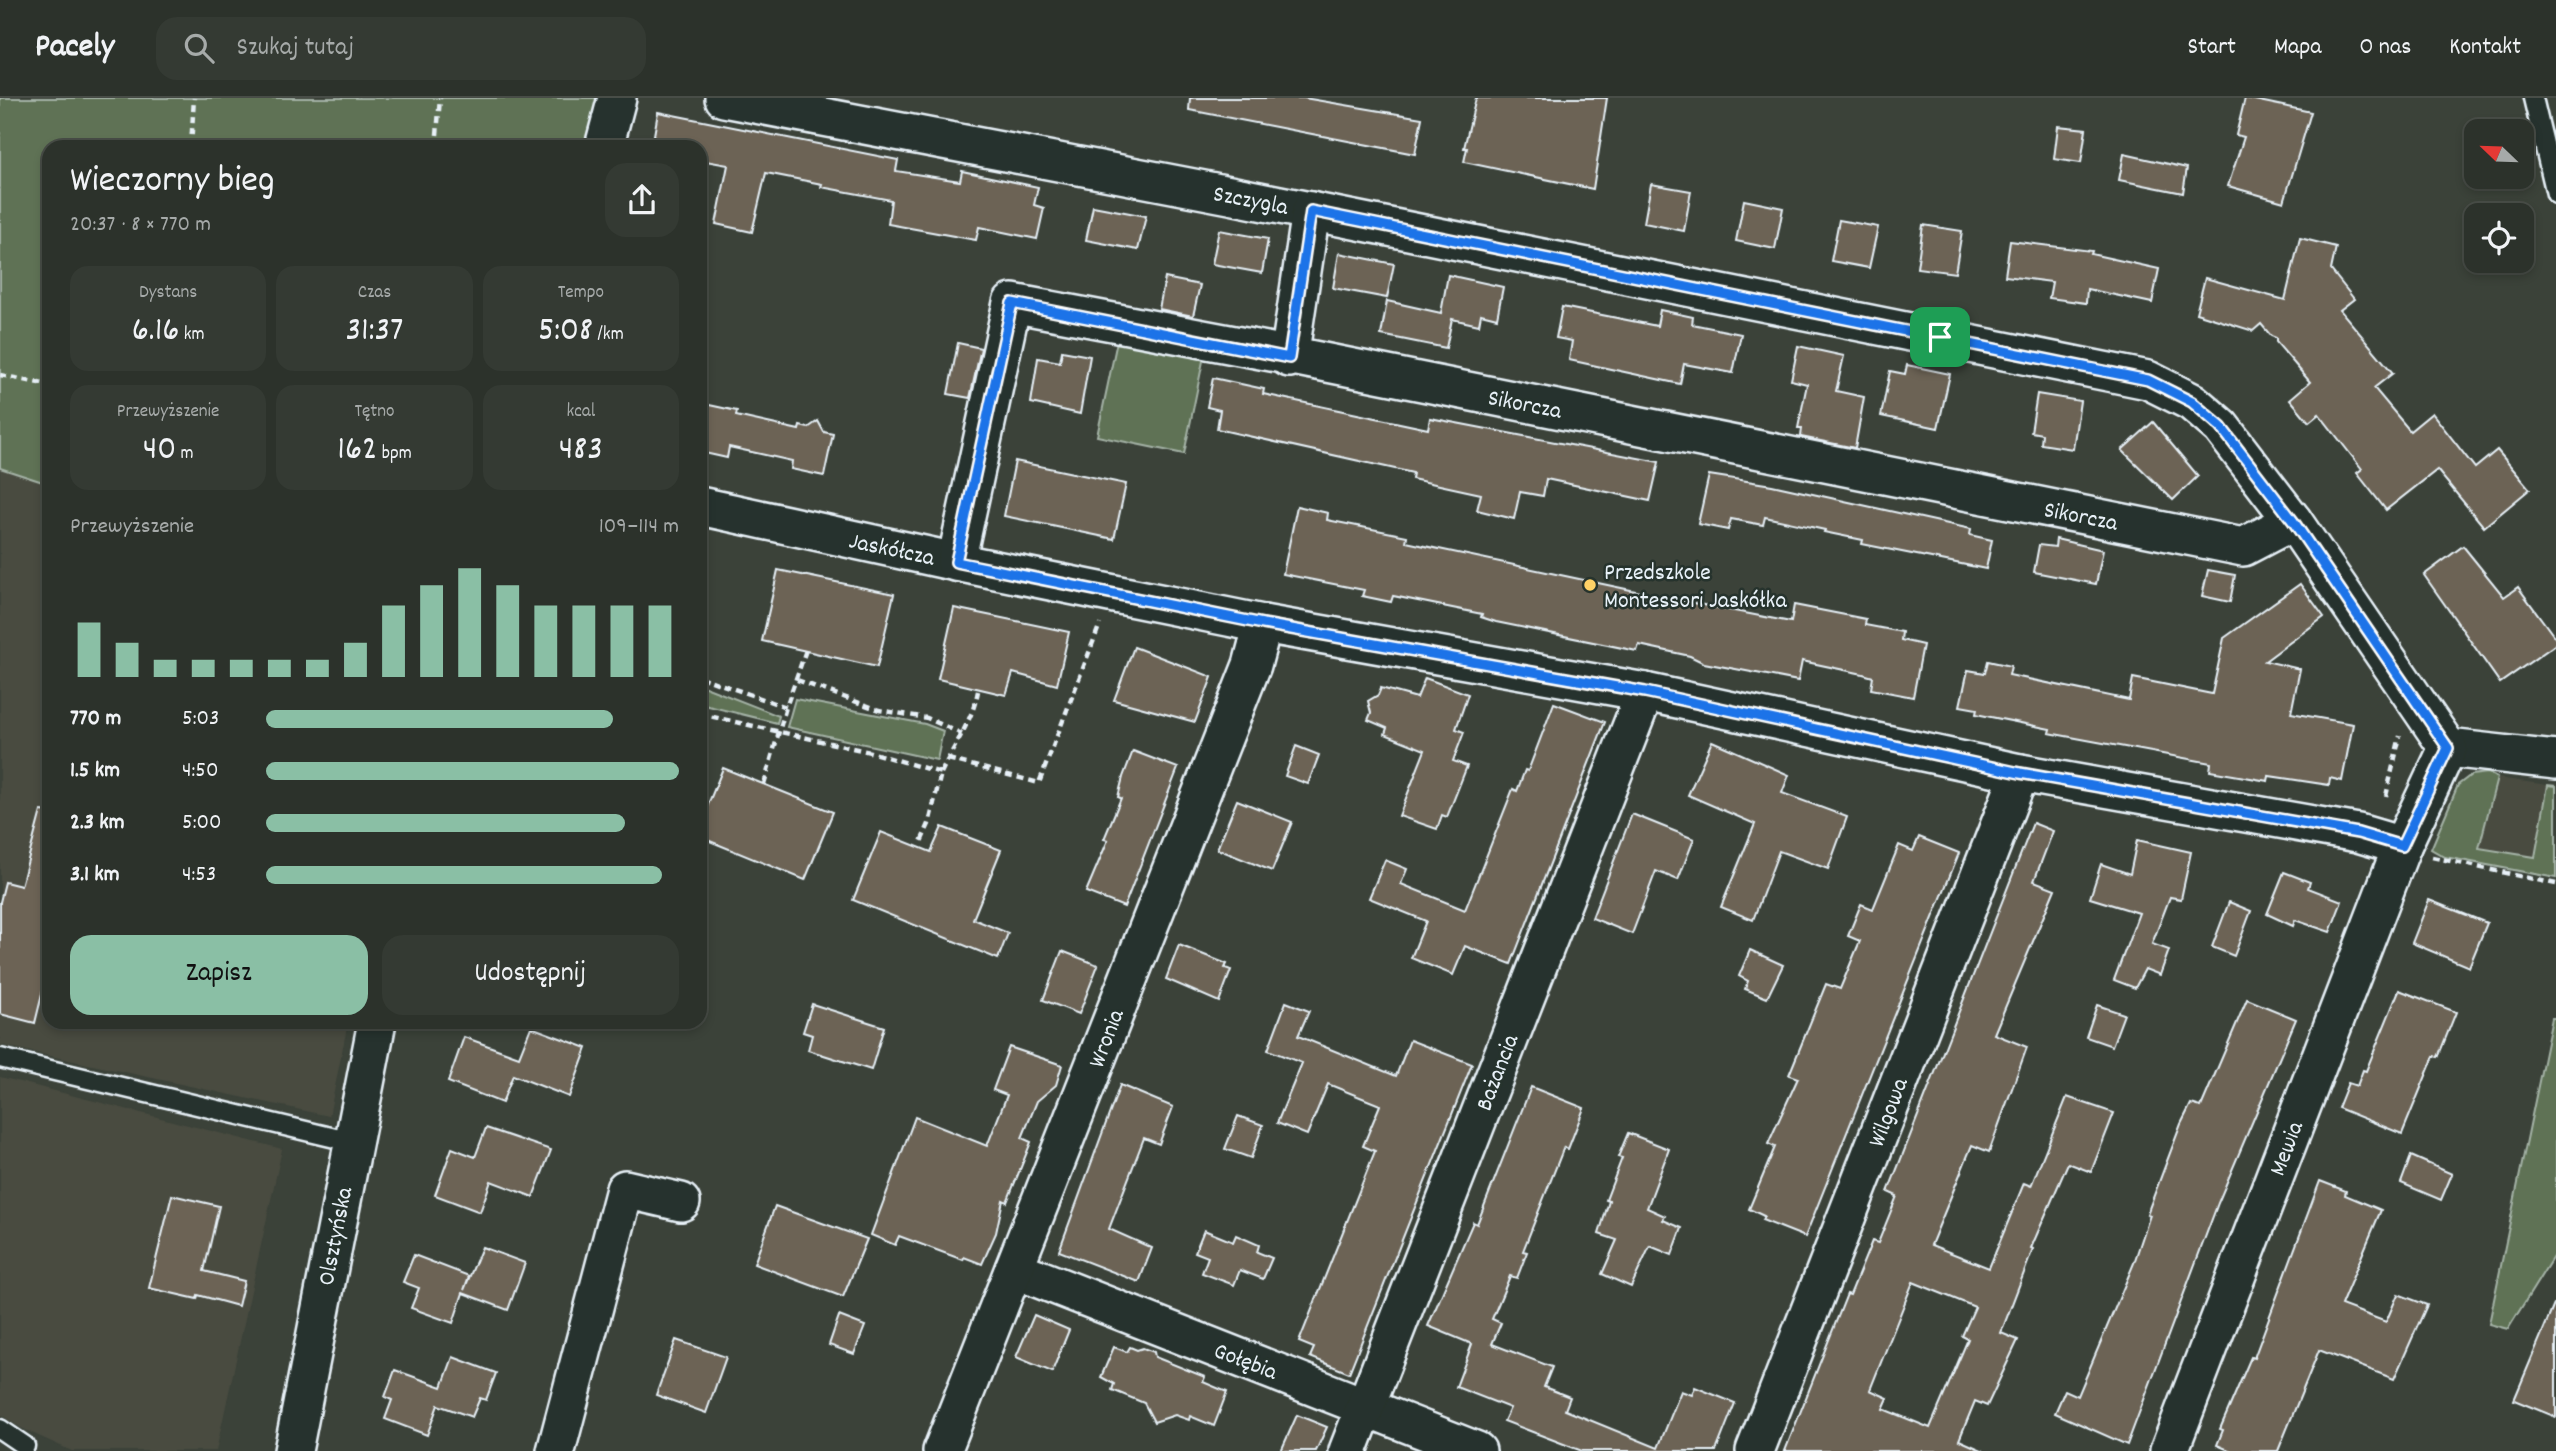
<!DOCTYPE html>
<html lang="pl">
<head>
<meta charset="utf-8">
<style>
	body { margin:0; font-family:Dekko,sans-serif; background:#343a33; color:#f1f3f6; height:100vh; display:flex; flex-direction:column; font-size:26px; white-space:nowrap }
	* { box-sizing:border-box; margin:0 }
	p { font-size:23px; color:#a6aaa9 }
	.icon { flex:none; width:38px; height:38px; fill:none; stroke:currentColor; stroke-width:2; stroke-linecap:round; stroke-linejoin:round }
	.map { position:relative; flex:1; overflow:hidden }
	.details { position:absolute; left:42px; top:42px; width:665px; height:889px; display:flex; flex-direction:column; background:#2c322b; border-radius:21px; box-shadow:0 4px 10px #0003,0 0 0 2px #484d47 }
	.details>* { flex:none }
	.needle { width:46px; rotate:293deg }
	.tools { position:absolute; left:2464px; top:21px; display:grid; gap:14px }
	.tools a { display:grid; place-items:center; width:70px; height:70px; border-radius:14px; background:#2c322b; box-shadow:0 4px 10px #0003,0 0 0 2px #484d47; font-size:35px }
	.pin { position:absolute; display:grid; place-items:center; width:60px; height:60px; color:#fff; margin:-30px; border-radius:14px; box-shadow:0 4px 10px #0006 }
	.round { display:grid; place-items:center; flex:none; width:74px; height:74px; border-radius:21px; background:#343a33 }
	.head { display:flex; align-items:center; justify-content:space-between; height:119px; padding:0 28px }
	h1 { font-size:38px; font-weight:600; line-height:52px }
	.metrics { display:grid; grid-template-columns:repeat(3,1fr); gap:10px; height:119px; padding:7px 28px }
	.metrics div { display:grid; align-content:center; border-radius:18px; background:#343a33; text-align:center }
	.metrics b { font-size:35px; font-weight:600 }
	.metrics small { font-size:19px; font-weight:400 }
	.metrics p { font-size:19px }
	.chart { height:196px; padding:14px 28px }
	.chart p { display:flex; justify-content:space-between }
	.chart svg { width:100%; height:126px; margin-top:7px; stroke:#8abfa5; stroke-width:6 }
	.primary-button { display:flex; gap:14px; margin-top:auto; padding:14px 28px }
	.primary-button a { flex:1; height:80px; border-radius:21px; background:#8abfa5; color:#111; font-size:28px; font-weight:600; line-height:80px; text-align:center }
	.primary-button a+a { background:#343a33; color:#f1f3f6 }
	ul { padding:0 28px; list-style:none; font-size:23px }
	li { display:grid; grid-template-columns:112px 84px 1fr; align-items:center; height:52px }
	li i { height:18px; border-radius:9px; background:#8abfa5 }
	header { display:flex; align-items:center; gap:42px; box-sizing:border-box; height:98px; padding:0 35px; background:#2c322b; border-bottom:2px solid #484d47 }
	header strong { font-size:33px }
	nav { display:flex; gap:38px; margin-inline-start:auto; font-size:24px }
	.search { width:490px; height:63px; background:#343a33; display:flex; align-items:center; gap:18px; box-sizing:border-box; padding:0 24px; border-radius:21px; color:#a6aaa9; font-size:26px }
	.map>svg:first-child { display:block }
	.built { fill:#4a4c41 }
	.green { fill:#5f7255; stroke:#a4b2a6; stroke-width:2 }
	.building { fill:#6c6455; stroke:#e8f1f8; stroke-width:2; fill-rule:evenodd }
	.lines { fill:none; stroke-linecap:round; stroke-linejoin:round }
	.lane-casing { stroke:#e8f1f8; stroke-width:23 }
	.street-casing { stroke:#e8f1f8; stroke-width:42 }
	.path { stroke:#e8f1f8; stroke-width:4.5; stroke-dasharray:7 5; stroke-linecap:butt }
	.lane { stroke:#26332d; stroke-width:18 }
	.street { stroke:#26332d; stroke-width:37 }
	.route-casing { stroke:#fff; stroke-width:14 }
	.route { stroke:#1a73e8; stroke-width:9 }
	.poi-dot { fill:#ffd166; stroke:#26332d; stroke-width:2.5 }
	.labels { text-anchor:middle; stroke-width:5; stroke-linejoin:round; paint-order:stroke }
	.street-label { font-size:24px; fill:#e8f1f8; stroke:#26332d }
	.poi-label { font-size:24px; fill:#e8f1f8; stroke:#26332d; text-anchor:start }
</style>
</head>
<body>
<header>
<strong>Pacely</strong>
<div class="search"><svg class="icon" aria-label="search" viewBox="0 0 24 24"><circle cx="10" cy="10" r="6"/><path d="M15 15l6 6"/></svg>Szukaj tutaj</div>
<nav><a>Start</a><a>Mapa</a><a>O nas</a><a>Kontakt</a></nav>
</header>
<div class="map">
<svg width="2556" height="1353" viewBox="0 0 2556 1353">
	<rect width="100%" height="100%" fill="#3b4239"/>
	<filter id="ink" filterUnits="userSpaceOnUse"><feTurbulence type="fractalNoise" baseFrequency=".0143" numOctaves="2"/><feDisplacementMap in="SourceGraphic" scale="14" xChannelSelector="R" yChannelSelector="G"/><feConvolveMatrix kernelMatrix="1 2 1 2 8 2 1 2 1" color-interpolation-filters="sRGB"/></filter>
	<g filter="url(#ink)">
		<g class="built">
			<path d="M0,370L49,386V924H348L329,1018L0,947Z"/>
			<path d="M2497,680L2548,687L2535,759L2478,750Z"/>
			<path d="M0,979L282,1051L216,1353H72L21,1330L0,1316Z"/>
		</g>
		<g class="green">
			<path d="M0,0H602L587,49H49V386L0,370Z"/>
			<path d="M1117,243L1204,258L1184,356L1097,338Z"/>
			<path d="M700,587L779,618L777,625L700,606Z"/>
			<path d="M795,601L925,626L943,633L937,662L787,629Z"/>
			<path d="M2488,675L2497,680L2479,750L2535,759L2548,687L2556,688V780L2445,759L2431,751L2458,687L2471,677Z"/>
			<path d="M2552,920H2556V1154L2508,1231L2489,1226Z"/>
		</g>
		<g class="building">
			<path d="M1190,0H1304L1422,20L1415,56L1189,12Z"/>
			<path d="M1476,0H1607L1593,91L1464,64L1467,50H1464Z"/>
			<path d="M2245,0L2311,14L2284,104L2228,88L2244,39L2236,37Z"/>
			<path d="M658,14L898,62L896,73L960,83L962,73L1038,89L1034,107L1044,110L1037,141L979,129L976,142L888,126L891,102L821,89L822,86L766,75L752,134L716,126L728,67L700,62V49H652Z"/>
			<path d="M2058,28L2086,31L2081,65L2054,61Z"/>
			<path d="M2124,56L2187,70L2183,95L2119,82Z"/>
			<path d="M1651,86L1691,93L1684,133L1644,125Z"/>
			<path d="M1744,102L1783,110L1775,151L1736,143Z"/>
			<path d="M1093,108L1146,118L1138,152L1086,142Z"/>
			<path d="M1839,122L1878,129L1869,170L1831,163Z"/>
			<path d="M1923,127L1962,133L1955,175L1917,170Z"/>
			<path d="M1219,132L1268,141L1262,175L1212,166Z"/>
			<path d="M2300,140L2336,149L2331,172L2354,201L2340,212L2393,275L2374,290L2410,333L2432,315L2475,370L2497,352L2528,389L2530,391L2484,429L2437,372L2386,412L2357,375L2362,371L2319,316L2309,324L2290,301L2310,284L2276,244V240L2271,238L2261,226L2253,233L2196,215L2205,180L2285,202Z"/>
			<path d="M2010,143L2092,153L2091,156L2159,171L2152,205L2087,191L2086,205L2049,200L2052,184L2005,178Z"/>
			<path d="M1339,155L1394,166L1387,200L1333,190Z"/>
			<path d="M1448,177L1503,189L1497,220L1481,216L1479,227L1452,221L1446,250L1381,237L1387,203L1441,215Z"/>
			<path d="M1165,180L1200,187L1193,218L1159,211Z"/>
			<path d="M1562,209L1657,228L1660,212L1693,219L1692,226L1741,236L1733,275L1684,266L1680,286L1569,262L1572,243L1556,240Z"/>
			<path d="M958,245L981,250L970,300L948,296Z"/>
			<path d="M1798,248L1844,258L1836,293L1864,299L1855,350L1801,339L1802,330H1798L1807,286L1791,282Z"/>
			<path d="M1062,253L1090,258L1080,316L1031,305L1038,260L1060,264Z"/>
			<path d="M1907,267L1950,276L1938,330L1881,318L1890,273L1905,276Z"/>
			<path d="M1213,280L1264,291L1263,296L1428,331L1430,320L1659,364L1650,403L1546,381L1543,398L1520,394L1514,421L1477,412L1481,396L1412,381L1413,375L1217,331L1220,312L1207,309Z"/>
			<path d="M2037,296L2080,303L2073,351L2041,346L2042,336L2031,334Z"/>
			<path d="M700,305L737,313L736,318L799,332L800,328L808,330L818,323L824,334L833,336L824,378L791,371L792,363L729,349L727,360L700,354Z"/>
			<path d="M2153,324L2198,378L2173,402L2122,352Z"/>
			<path d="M1015,363L1126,386L1114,441L1004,418Z"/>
			<path d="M1709,377L1772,387L1971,431L1970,437L1992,442L1986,471L1862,446L1863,442L1824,434L1825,432L1765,419L1763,427L1731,421L1728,432L1698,426Z"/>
			<path d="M1297,408L1328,415L1327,422L1407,438L1406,444L1673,501L1791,524L1794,507L1866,521L1865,527L1902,534L1901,542L1923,547L1913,599L1871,591L1873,579L1863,576L1802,563L1798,583L1704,565L1690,558L1639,547L1637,553L1496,524L1481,519L1482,516L1393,498L1391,504L1362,498L1364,492L1283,476Z"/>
			<path d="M2056,441L2103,452L2096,486L2034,474L2039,447L2055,449Z"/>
			<path d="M2463,448L2504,499L2518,489L2556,541V546L2500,585L2424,477Z"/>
			<path d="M778,472L894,496L877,569L762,543Z"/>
			<path d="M2208,472L2235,477L2230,504L2202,498Z"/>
			<path d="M2300,486L2324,519L2265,563L2300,571L2291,615L2353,626L2342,683L2330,680L2329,687L2269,678L2268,683L2210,673L2211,665L2049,635L2050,631L1976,616L1977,611L1960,608L1968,572L1985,575L1988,563L2011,568L2009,577L2129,602L2133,580L2212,596L2224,540Z"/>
			<path d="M954,510L1069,534L1057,587L1013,575L1006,597L938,581Z"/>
			<path d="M1134,549L1212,579L1195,624L1114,602Z"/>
			<path d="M1425,580L1468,596L1456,631L1464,634L1453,663L1467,668L1447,719L1442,717L1437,731L1399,718L1425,652L1385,636L1387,630L1368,622L1371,615L1368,603L1378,597L1381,590L1417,600Z"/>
			<path d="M1554,605L1605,624L1511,866L1465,848L1453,877L1411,860L1426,823L1369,800L1385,762L1407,771L1401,786L1465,812L1513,691L1517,693L1525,672L1528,673Z"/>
			<path d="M1712,643L1789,677L1782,695L1847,719L1828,771L1779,753L1753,822L1721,809L1755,726L1688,697Z"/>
			<path d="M1296,648L1319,657L1308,686L1285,678Z"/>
			<path d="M1133,653L1178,670L1124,809L1086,794L1108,742L1104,741L1121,700L1118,699L1123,679Z"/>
			<path d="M723,670L833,714L805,782L700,739V726Z"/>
			<path d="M1237,702L1292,724L1272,773L1217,751Z"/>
			<path d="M41,713L49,714V868L35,925L0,916V804L5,784L21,788Z"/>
			<path d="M1632,716L1694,741L1678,782L1656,773L1632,836L1592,820Z"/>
			<path d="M2033,725L2053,733L2034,783L2055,791L1994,936L2027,949L1989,1054L1972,1047L1931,1147L1989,1170L2024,1085L2031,1088L2067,999L2114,1015L2091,1074L2068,1065L2031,1150L2033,1151L2001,1235L2018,1242L1987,1308L1975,1303L1959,1342L1984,1353H1785L1847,1196L1850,1197L1872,1143L1878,1145L1897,1098L1888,1094ZM1913,1184L1975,1209L1962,1238L1968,1241L1930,1330L1883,1311L1888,1300L1870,1292Z"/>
			<path d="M942,729L1001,752L973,821L1008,835L998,861L853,802L881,734L931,754Z"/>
			<path d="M1919,739L1959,755L1805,1139L1762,1122L1764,1118L1749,1111L1775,1049L1768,1046L1798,980L1789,977L1826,886L1840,891L1860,843L1848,838L1861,806L1873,811L1899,747L1913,753Z"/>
			<path d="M2137,742L2191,754L2181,801L2170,799L2152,846L2169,852L2160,877L2145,871L2135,890L2114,882L2139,815L2090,800L2101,766L2130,776Z"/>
			<path d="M2284,774L2310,784L2308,790L2342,803L2330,834L2295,822L2293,828L2267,816Z"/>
			<path d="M2429,802L2487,825L2469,869L2412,845Z"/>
			<path d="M2229,804L2251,813L2234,858L2212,849Z"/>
			<path d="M1179,847L1227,866L1225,870L1231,872L1219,904L1166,881Z"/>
			<path d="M1750,852L1783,867L1767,900L1745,891L1748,883L1739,878Z"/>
			<path d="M1062,853L1098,867L1079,916L1043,902Z"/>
			<path d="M2399,892L2456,914L2438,959L2434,958L2402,1036L2338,1010L2348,985L2357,988L2363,972L2366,973Z"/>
			<path d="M2247,901L2296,921L2218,1105L2127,1347L2055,1315L2065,1292L2078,1298L2134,1165L2150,1117L2147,1116L2181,1026L2191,1006L2201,1009Z"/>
			<path d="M1286,904L1309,913L1298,938L1396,978L1410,942L1472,966L1349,1275L1310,1259L1314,1250L1299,1244L1375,1053L1363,1048L1380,1007L1328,986L1307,1037L1277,1025L1302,965L1268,952Z"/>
			<path d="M812,906L884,929L871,972L808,952L812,937L803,934Z"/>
			<path d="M2097,907L2124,916L2112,948L2086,939Z"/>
			<path d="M531,929L587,950L569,999L513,977L502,1005L448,984L464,939L519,959Z"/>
			<path d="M1009,949L1062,967L1056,987L1037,1003L1022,1040L1031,1044L1007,1104L1003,1102L996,1135L982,1166L964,1159L963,1162L899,1138L895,1147L871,1137L915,1019L987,1048L1007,997L993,992Z"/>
			<path d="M1120,987L1173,1009L1159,1046L1144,1040L1109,1131L1152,1150L1139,1184L1059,1153Z"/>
			<path d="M1531,989L1584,1010L1568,1051L1564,1049L1523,1153L1527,1154L1517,1180L1510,1178L1492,1221L1501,1225L1492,1246L1552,1269L1544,1289L1570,1299L1565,1312L1658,1350L1681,1293L1692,1297L1695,1289L1735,1305L1716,1353H1582L1504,1323L1510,1310L1456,1289L1472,1246L1428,1228L1473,1124L1477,1126Z"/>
			<path d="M1238,1018L1263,1027L1251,1060L1225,1051Z"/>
			<path d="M486,1030L551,1052L533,1099L491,1083L480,1114L435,1097L452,1050L475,1059Z"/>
			<path d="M1628,1035L1669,1051L1647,1110L1665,1118L1663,1122L1682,1130L1672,1157L1650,1148L1631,1189L1602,1176L1617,1142L1599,1136L1609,1103L1606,1102L1622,1060L1618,1059Z"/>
			<path d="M2411,1058L2452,1076L2441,1102L2401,1085Z"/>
			<path d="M2320,1083L2346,1093L2345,1097L2381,1112L2341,1207L2386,1224L2398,1196L2427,1207L2394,1281L2319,1252L2278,1353H2231L2217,1347L2223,1332L2220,1331L2251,1259L2254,1260Z"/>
			<path d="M172,1097L219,1108L204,1173L244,1183L238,1208L198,1197L197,1201L149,1190Z"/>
			<path d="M775,1108L867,1141L843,1199L754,1166Z"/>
			<path d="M1204,1132L1233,1144L1236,1137L1259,1147L1257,1154L1272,1160L1263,1181L1240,1172L1234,1187L1202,1175L1208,1159L1195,1154Z"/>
			<path d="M482,1149L525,1165L508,1212L463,1195L453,1225L411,1210L419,1190L403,1184L414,1157L469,1178L464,1192Z"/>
			<path d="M2556,1202V1319L2514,1302Z"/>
			<path d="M1034,1217L1069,1232L1052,1274L1016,1259Z"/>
			<path d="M839,1218L865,1228L854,1256L829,1247Z"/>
			<path d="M676,1242L726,1259L706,1315L656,1297Z"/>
			<path d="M1114,1249L1127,1254L1130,1249L1137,1252L1143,1250L1154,1254L1155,1259L1205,1279L1203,1284L1227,1294L1214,1328L1190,1318L1189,1322L1175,1317L1154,1324L1144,1305L1112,1292L1114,1286L1101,1279Z"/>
			<path d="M453,1259L496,1275L486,1302L480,1300L472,1319L438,1307L427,1337L385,1321L392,1302L385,1299L395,1272L442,1289Z"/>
			<path d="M1297,1317L1327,1329L1316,1353H1281Z"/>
		</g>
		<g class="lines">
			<defs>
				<g id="lane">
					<path d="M2533,0L2556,96"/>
					<path d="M0,960L352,1044"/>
					<path d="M0,1331L25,1348"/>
				</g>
				<g id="street">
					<path d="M724,0L1230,97L2148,282L2192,304L2221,329L2293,423L2448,650"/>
					<path d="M604,49L617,0"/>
					<path d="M1289,260L1311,113"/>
					<path d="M700,408L956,464L1263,526L1645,594L2020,675L2358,735L2402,748"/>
					<path d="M956,464L1012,205L1298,259L2243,449L2293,423"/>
					<path d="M2448,650L2556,662"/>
					<path d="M1014,1171L1477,1353"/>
					<path d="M293,1353L377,924"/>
					<path d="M556,1353L625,1091L681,1104"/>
					<path d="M942,1353L1252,567L1263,526"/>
					<path d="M1348,1353L1645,594"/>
					<path d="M1755,1353L2020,675"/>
					<path d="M2169,1353L2402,748L2448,650"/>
				</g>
			</defs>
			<use href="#lane" class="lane-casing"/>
			<use href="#street" class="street-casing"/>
			<g class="path">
				<path d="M191,49L194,0"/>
				<path d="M436,49L440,0"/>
				<path d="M0,277L49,287"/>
				<path d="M700,579L786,609L806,552"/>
				<path d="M797,582L879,612L927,620L962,636"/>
				<path d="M700,616L870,654L941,675L929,726L920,746"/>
				<path d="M948,661L1039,685L1100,526"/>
				<path d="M941,675C954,647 972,624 978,593"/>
				<path d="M764,686L786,609"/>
				<path d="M2386,698L2400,638"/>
				<path d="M2432,759L2556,786"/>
			</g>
			<use href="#lane" class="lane"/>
			<use href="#street" class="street"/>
		</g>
	</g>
	<g class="lines" filter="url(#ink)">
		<defs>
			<path id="route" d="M1311,113L2148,282L2192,304L2221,329L2293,423L2448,650L2402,748L2358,735L2020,675L1645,594L1263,526L956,464L1012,205L1289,260Z"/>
		</defs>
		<use href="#route" class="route-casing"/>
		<use href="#route" class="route"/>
	</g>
	<circle class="poi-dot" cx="1590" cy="487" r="7"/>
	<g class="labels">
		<g class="street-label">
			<text transform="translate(1251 101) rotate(11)" y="8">Szczygla</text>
			<text transform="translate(1525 305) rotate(11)" y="8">Sikorcza</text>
			<text transform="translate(2081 417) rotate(11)" y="8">Sikorcza</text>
			<text transform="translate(892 450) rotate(12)" y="8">Jaskółcza</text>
			<text transform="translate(1105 940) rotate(-69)" y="8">Wronia</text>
			<text transform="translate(1496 974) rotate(-69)" y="8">Bażancia</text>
			<text transform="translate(1887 1014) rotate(-69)" y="8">Wilgowa</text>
			<text transform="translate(2285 1050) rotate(-69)" y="8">Mewia</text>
			<text transform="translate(334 1138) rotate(-79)" y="8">Olsztyńska</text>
			<text transform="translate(1246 1262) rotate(21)" y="8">Gołębia</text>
		</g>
		<g class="poi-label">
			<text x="1604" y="481">Przedszkole<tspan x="1604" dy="28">Montessori Jaskółka</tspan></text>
		</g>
	</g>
</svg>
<div class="tools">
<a><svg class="needle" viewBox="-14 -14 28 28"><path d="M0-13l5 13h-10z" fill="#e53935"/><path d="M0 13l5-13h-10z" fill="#a6aaa9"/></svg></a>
<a><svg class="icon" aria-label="locate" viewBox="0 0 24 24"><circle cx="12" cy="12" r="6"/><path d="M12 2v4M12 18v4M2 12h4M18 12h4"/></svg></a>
</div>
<div class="pin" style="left:1940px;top:239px;background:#1e9e55"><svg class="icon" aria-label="arrive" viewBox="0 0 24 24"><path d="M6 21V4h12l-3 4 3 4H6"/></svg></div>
<section class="details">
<div class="head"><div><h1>Wieczorny bieg</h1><p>20:37 · 8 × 770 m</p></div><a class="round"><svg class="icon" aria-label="share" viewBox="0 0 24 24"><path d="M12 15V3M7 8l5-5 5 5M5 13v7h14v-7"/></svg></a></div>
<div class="metrics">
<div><p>Dystans</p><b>6.16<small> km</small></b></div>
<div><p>Czas</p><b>31:37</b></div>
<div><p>Tempo</p><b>5:08<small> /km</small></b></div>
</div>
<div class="metrics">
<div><p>Przewyższenie</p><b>40<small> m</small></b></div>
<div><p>Tętno</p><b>162<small> bpm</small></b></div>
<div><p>kcal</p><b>483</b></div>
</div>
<div class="chart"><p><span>Przewyższenie</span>109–114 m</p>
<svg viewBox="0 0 160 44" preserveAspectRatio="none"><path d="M5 44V25M15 44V32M25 44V38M35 44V38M45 44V38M55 44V38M65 44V38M75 44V32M85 44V19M95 44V12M105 44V6M115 44V12M125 44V19M135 44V19M145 44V19M155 44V19"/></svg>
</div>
<ul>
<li><b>770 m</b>5:03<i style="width:84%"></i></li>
<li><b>1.5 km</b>4:50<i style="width:100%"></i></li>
<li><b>2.3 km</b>5:00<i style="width:87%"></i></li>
<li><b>3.1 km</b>4:53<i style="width:96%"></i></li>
</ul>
<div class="primary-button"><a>Zapisz</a><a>Udostępnij</a></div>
</section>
</div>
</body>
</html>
